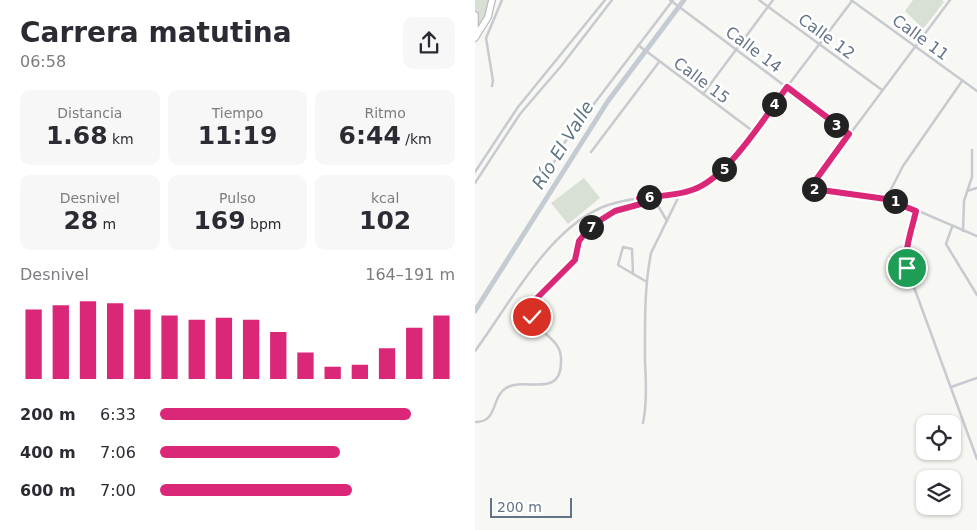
<!DOCTYPE html>
<html lang="es">
<head>
<meta charset="utf-8">
<style>
	body { margin:0; font-family:"DejaVu Sans",sans-serif; background:#f7f7f7; color:#2b2b33; height:100vh; display:flex; flex-direction:column; font-size:19px; white-space:nowrap }
	* { box-sizing:border-box; margin:0 }
	p { font-size:16px; color:#7c7c81 }
	.icon { flex:none; width:28px; height:28px; fill:none; stroke:currentColor; stroke-width:2; stroke-linecap:round; stroke-linejoin:round }
	.map { position:relative; flex:1; overflow:hidden }
	.side { display:flex; flex-direction:column; background:#fff; width:475px }
	.side>* { flex:none }
	.buttons { position:absolute; left:441px; top:415px; display:grid; gap:10px }
	.buttons a { display:grid; place-items:center; width:45px; height:45px; border-radius:10px; background:#fff; box-shadow:0 1px 4px #0004; font-size:25px }
	.scale { position:absolute; left:15px; bottom:12px; width:82px; box-sizing:border-box; padding-left:5px; border:2px solid #647488; border-top:0; font-size:14px; line-height:18px; white-space:nowrap; color:#647488; -webkit-text-stroke:4px #fff; paint-order:stroke }
	.pin { position:absolute; display:grid; place-items:center; width:42px; height:42px; color:#fff; margin:-21px; border:2px solid #fff; border-radius:50%; box-shadow:0 1px 5px #0007 }
	.km { position:absolute; width:25px; height:25px; margin:-12px; border-radius:50%; background:#222; color:#fff; font-size:14px; line-height:25px; text-align:center }
	.round { display:grid; place-items:center; flex:none; width:52px; height:52px; border-radius:10px; background:#f7f7f7 }
	.overview { display:flex; align-items:center; justify-content:space-between; height:85px; padding:0 20px }
	h1 { font-size:28px; font-weight:600; line-height:38px }
	.metrics { display:grid; grid-template-columns:repeat(3,1fr); gap:8px; height:85px; padding:5px 20px }
	.metrics div { display:grid; align-content:center; border-radius:10px; background:#f7f7f7; text-align:center }
	.metrics b { font-size:25px; font-weight:600 }
	.metrics small { font-size:14px; font-weight:400 }
	.metrics p { font-size:14px }
	.chart { height:140px; padding:10px 20px }
	.chart p { display:flex; justify-content:space-between }
	.chart svg { width:100%; height:90px; margin-top:5px; stroke:#db2777; stroke-width:6 }
	ul { padding:0 20px; list-style:none; font-size:16px }
	li { display:grid; grid-template-columns:80px 60px 1fr; align-items:center; height:38px }
	li i { height:12px; border-radius:6px; background:#db2777 }
	main { display:flex; flex:1; min-height:0 }
	.map>svg:first-child { display:block }
	.green { fill:#d8e0d5 }
	.lines { fill:none; stroke-linecap:round; stroke-linejoin:round }
	.river { stroke:#c3ccd2; stroke-width:5 }
	.motorway-casing { stroke:#b9bcc0; stroke-width:8 }
	.minor { stroke:#c7cace; stroke-width:2.5 }
	.motorway { stroke:#fff; stroke-width:5.5 }
	.route-casing { stroke:#fff; stroke-width:10 }
	.route { stroke:#db2777; stroke-width:6 }
	.labels { text-anchor:middle; stroke-width:5; stroke-linejoin:round; paint-order:stroke }
	.street-label { font-size:16px; fill:#647488; stroke:#fff }
	.water-label { font-size:18px; font-style:italic; fill:#5f7684; stroke:#fff }
</style>
</head>
<body>
<main>
<section class="side">
<div class="overview"><div><h1>Carrera matutina</h1><p>06:58</p></div><a class="round"><svg class="icon" aria-label="share" viewBox="0 0 24 24"><path d="M12 15V3M7 8l5-5 5 5M5 13v7h14v-7"/></svg></a></div>
<div class="metrics">
<div><p>Distancia</p><b>1.68<small> km</small></b></div>
<div><p>Tiempo</p><b>11:19</b></div>
<div><p>Ritmo</p><b>6:44<small> /km</small></b></div>
</div>
<div class="metrics">
<div><p>Desnivel</p><b>28<small> m</small></b></div>
<div><p>Pulso</p><b>169<small> bpm</small></b></div>
<div><p>kcal</p><b>102</b></div>
</div>
<div class="chart"><p><span>Desnivel</span>164–191 m</p>
<svg viewBox="0 0 160 44" preserveAspectRatio="none"><path d="M5 44V10M15 44V8M25 44V6M35 44V7M45 44V10M55 44V13M65 44V15M75 44V14M85 44V15M95 44V21M105 44V31M115 44V38M125 44V37M135 44V29M145 44V19M155 44V13"/></svg>
</div>
<ul>
<li><b>200 m</b>6:33<i style="width:85%"></i></li>
<li><b>400 m</b>7:06<i style="width:61%"></i></li>
<li><b>600 m</b>7:00<i style="width:65%"></i></li>
</ul>
</section>
<div class="map">
<svg width="502" height="530" viewBox="0 0 502 530">
	<rect width="100%" height="100%" fill="#f7f8f4"/>
	<g class="green">
		<path d="M0,0H17V5L0,38Z"/>
		<path d="M438,0H467L469,2L448,29L430,11Z"/>
		<path d="M109,178L125,198L93,224L76,203Z"/>
	</g>
	<g class="lines">
		<path class="river" d="M0,311L133,101L209,0"/>
		<defs>
			<g id="motorway">
				<path d="M0,15V29"/>
				<path d="M0,38L13,17L17,0"/>
			</g>
		</defs>
		<use href="#motorway" class="motorway-casing"/>
		<g class="minor">
			<path d="M195,0L374,134"/>
			<path d="M284,0L407,90"/>
			<path d="M376,0L502,91"/>
			<path d="M475,0L340,181L339,187L341,191L418,200L502,236"/>
			<path d="M163,45L279,132"/>
			<path d="M17,86L18,81L11,38L27,0"/>
			<path d="M228,94L298,0"/>
			<path d="M116,152L184,62"/>
			<path d="M0,172L43,107L130,0"/>
			<path d="M72,175L90,142L198,0"/>
			<path d="M0,183L45,114L87,65L137,0"/>
			<path d="M492,191L502,188"/>
			<path d="M166,199L182,204L192,221"/>
			<path d="M411,199L428,166L487,81"/>
			<path d="M441,211L435,237L432,268L502,459"/>
			<path d="M477,227L471,244L502,295"/>
			<path d="M488,231L489,201L497,177V150"/>
			<path d="M158,274L157,249L148,247L143,265L172,282"/>
			<path d="M0,351C35,304 75,225 133,205C169,193 210,200 241,177C262,161 278,133 293,112C321,75 349,38 377,1"/>
			<path d="M476,387L502,378"/>
			<path d="M0,422C23,423 16,397 31,388C50,376 88,401 86,358C85,333 51,333 58,302L100,260L104,241L116,226L140,211L173,202"/>
			<path d="M168,423C172,403 171,382 170,361C170,325 169,289 176,253L206,192"/>
		</g>
		<use href="#motorway" class="motorway"/>
	</g>
	<g class="lines">
		<defs>
			<path id="route" d="M57,317L58,302L100,260L104,241L116,226L140,211L173,202L164,198C181,196 201,196 217,190C252,179 290,117 312,87L374,134L340,181L339,189L411,199L441,211C437,229 429,249 432,268"/>
		</defs>
		<use href="#route" class="route-casing"/>
		<use href="#route" class="route"/>
	</g>
	<g class="labels">
		<g class="street-label">
			<text transform="translate(352 36) rotate(36)" y="6">Calle 12</text>
			<text transform="translate(446 37) rotate(36)" y="6">Calle 11</text>
			<text transform="translate(279 49) rotate(37)" y="6">Calle 14</text>
			<text transform="translate(227 80) rotate(37)" y="6">Calle 15</text>
		</g>
		<g class="water-label">
			<text transform="translate(88 145) rotate(-58)" y="6">Río El Valle</text>
		</g>
	</g>
</svg>
<div class="buttons">
<a><svg class="icon" aria-label="locate" viewBox="0 0 24 24"><circle cx="12" cy="12" r="6"/><path d="M12 2v4M12 18v4M2 12h4M18 12h4"/></svg></a>
<a><svg class="icon" aria-label="layers" viewBox="0 0 24 24"><path d="M12 4l9 5-9 5-9-5zM3 14l9 5 9-5"/></svg></a>
</div>
<div class="scale">200 m</div>
<div class="pin" style="left:432px;top:268px;background:#1e9e55"><svg class="icon" aria-label="arrive" viewBox="0 0 24 24"><path d="M6 21V4h12l-3 4 3 4H6"/></svg></div>
<div class="pin" style="left:57px;top:317px;background:#d93025"><svg class="icon" aria-label="check" viewBox="0 0 24 24"><path d="M5 12l5 5 9-10"/></svg></div>
<b class="km" style="left:420px;top:201px">1</b>
<b class="km" style="left:339px;top:189px">2</b>
<b class="km" style="left:361px;top:125px">3</b>
<b class="km" style="left:299px;top:104px">4</b>
<b class="km" style="left:249px;top:169px">5</b>
<b class="km" style="left:174px;top:197px">6</b>
<b class="km" style="left:116px;top:227px">7</b>
</div>
</main>
</body>
</html>
